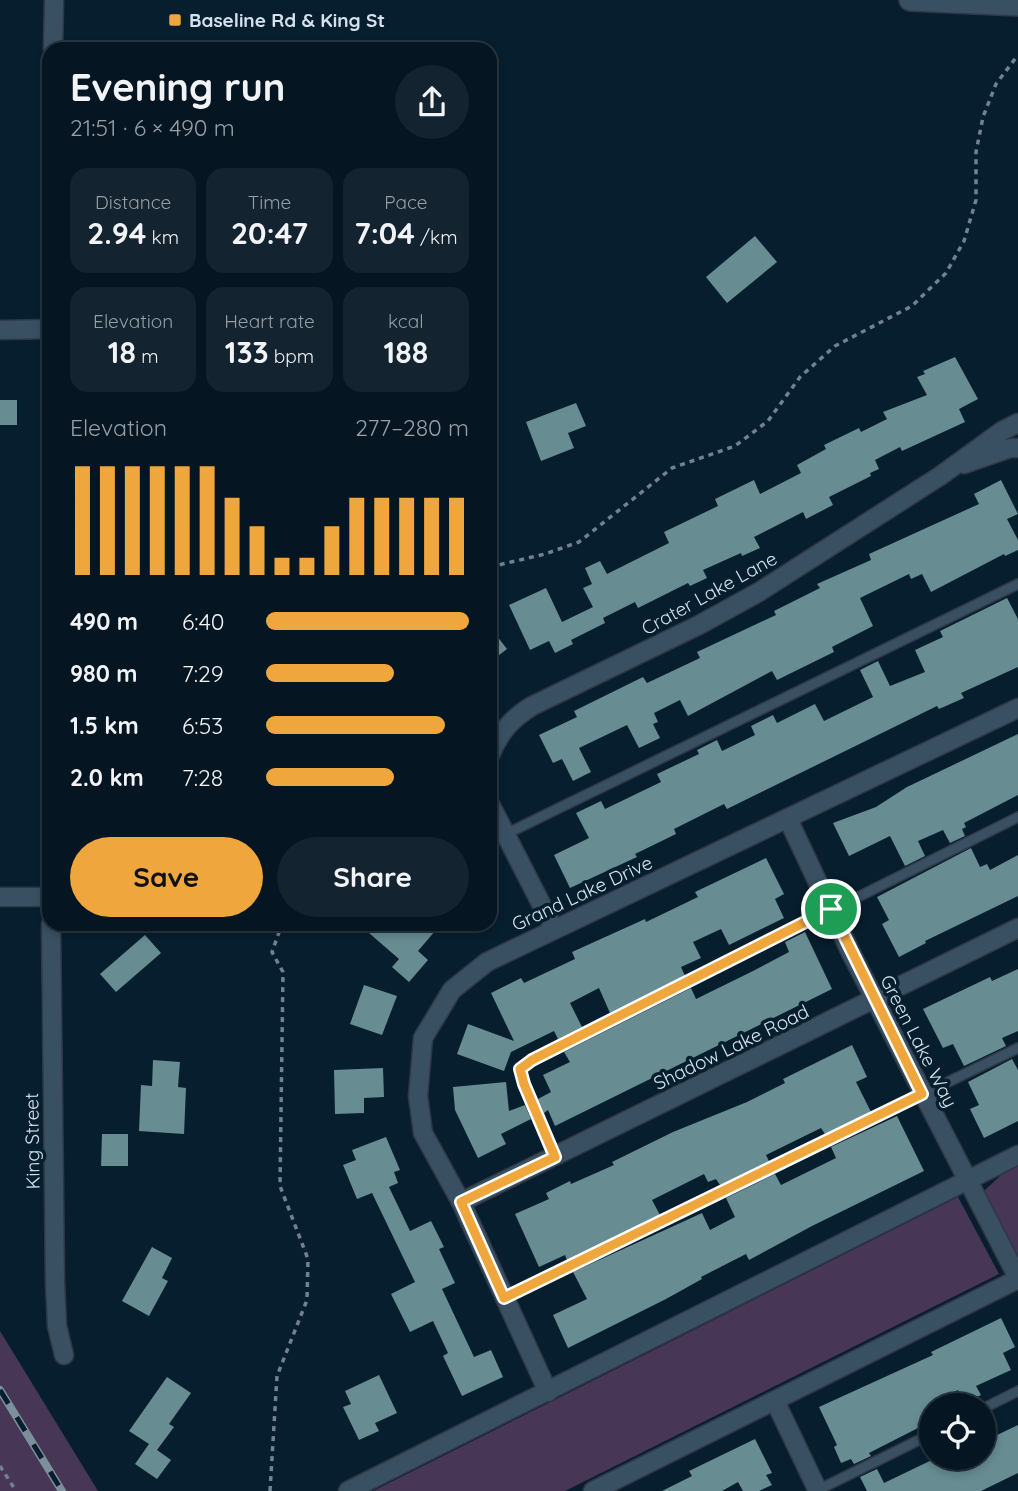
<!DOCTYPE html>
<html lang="en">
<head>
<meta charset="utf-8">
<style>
	body { margin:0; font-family:Quicksand,sans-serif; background:#13232f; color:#f1f3f6; height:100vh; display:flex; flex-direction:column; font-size:26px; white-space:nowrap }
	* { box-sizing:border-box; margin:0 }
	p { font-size:23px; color:#979fa5 }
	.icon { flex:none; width:38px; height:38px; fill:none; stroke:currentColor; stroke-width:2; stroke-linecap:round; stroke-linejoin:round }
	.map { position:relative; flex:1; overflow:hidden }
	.details { position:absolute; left:42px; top:42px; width:455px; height:889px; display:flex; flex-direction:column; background:#051622; border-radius:21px; box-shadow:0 4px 10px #0003,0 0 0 2px #263540 }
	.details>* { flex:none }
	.controls { position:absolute; left:919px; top:1393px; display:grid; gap:14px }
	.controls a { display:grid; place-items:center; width:77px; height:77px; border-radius:50%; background:#051622; box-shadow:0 4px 10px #0003,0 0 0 2px #263540; font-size:35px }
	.pin { position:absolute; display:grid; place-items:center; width:60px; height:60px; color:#fff; margin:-30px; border:4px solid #fff; border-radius:50%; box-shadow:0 2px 7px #0007 }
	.round { display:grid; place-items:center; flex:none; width:74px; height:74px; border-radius:37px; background:#13232f }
	.head { display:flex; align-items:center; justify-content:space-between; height:119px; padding:0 28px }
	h1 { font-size:38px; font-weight:800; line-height:52px }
	.metrics { display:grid; grid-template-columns:repeat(3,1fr); gap:10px; height:119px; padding:7px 28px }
	.metrics div { display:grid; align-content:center; border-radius:18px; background:#13232f; text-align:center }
	.metrics b { font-size:30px; font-weight:800 }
	.metrics small { font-size:19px; font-weight:400 }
	.metrics p { font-size:19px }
	.chart { height:196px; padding:14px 28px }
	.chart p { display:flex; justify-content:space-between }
	.chart svg { width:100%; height:126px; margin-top:7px; stroke:#efa73d; stroke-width:6 }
	.button { display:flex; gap:14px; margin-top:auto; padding:14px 28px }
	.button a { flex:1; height:80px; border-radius:42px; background:#efa73d; color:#111; font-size:28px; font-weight:800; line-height:80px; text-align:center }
	.button a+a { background:#13232f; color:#f1f3f6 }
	ul { padding:0 28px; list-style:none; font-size:23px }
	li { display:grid; grid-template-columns:112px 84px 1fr; align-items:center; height:52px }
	li i { height:18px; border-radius:9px; background:#efa73d }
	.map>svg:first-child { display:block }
	.green { fill:#483656 }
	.building { fill:#678c92 }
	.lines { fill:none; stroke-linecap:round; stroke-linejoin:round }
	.service-casing { stroke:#2f3745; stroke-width:12 }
	.minor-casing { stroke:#2f3745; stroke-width:21 }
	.secondary-casing { stroke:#2f3745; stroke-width:24 }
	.path { stroke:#708290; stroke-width:3.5; stroke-dasharray:5 5; stroke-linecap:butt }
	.service { stroke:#395063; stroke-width:9 }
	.minor { stroke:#395063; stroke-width:18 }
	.secondary { stroke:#395063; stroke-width:21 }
	.rail-casing { stroke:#7d8e9c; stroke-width:8 }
	.rail { stroke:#071e2e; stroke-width:5; stroke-dasharray:16; stroke-linecap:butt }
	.route-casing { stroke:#fff; stroke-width:14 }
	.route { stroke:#efa73d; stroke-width:9 }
	.poi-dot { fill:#efa73d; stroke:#071e2e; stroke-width:2.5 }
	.labels { text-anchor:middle; stroke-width:7; stroke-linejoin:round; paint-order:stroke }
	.poi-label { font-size:19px; font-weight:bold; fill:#d5e2ed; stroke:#071e2e; text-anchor:start }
	.street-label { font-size:19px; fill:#d5e2ed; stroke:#071e2e }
</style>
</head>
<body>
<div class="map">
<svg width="1018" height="1491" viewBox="0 0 1018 1491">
	<rect width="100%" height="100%" fill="#071e2e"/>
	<g class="green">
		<path d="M1018,1166V1258L983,1192L1001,1175Z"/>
		<path d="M958,1197L999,1274L565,1491H373Z"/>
		<path d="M0,1331L98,1491H0Z"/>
	</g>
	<g class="building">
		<path d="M755,236L777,262L727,303L706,277Z"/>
		<path d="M955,357L978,399L959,409L965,422L902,451L900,447L875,460L879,469L870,473L871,476L829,497L833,505L806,519L803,512L754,537L760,548L742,556L741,553L703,570L707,578L690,586L688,583L638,608L635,602L603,618L605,623L571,640L573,644L555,653L549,641L530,650L509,605L546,588L562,622L593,607L583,588L592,584L585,568L600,561L607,574L669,543L664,532L718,506L715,499L754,480L760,494L801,473L797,465L826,449L824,445L859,428L861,432L887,419L883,412L927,395L917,377L925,374L923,371Z"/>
		<rect x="0" y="400" width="17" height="25"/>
		<path d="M576,403L586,426L568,433L574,448L541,461L526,422Z"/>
		<path d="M1001,480L1018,514L1007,519L1018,540V550L1005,556L1004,554L931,592L922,574L911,579L909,574L860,598L873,626L832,647L834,652L777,680L772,671L688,716L680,700L654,713L658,722L653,724L660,738L639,748L627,725L579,748L591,772L573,781L562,759L553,763L539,735L577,717L574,711L643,677L647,683L700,658L697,652L776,615L774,611L820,588L817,584L871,560L869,554L979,504L974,494Z"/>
		<path d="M1007,598L1018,619V667L961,693L964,698L939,709L937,706L727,809L724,804L674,829L676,834L635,854L637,857L570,888L554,855L589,838L576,813L601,801L605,809L661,782L657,774L699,754L697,750L717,740L722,751L755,735L751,726L773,715L777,723L815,704L824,721L873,697L860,670L878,661L890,686L925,672L915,650L943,637L940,631Z"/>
		<path d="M490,627L507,649L490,662Z"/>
		<path d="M1018,734V795L964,823L966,827L962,829L965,836L950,843L943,830L918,841L925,856L905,866L890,836L849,856L833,823L876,807L907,787Z"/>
		<path d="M971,848L980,867L987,864L990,870L1018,855V896L925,941L926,943L899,957L882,924L889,920L877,897Z"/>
		<path d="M766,858L784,894L775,899L784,918L729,945L721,929L693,942L701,958L681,967L685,976L610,1013L599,988L570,1003L582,1027L558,1039L554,1031L511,1052L504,1071L457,1054L468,1024L514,1041L491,993L521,978L524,983L575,959L572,952L645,919L646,922L698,897L695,892Z"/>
		<path d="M376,924H441L418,951L428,960L409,982L392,967L399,959L369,933Z"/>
		<path d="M805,932L832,989L555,1126L548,1110L544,1113L538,1099L551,1092L543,1075L570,1062L564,1052L691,988L696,999L753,971L789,952L785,942Z"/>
		<path d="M145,935L161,953L116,992L100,974Z"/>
		<path d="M1018,969V1031L1002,1038L1006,1046L964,1066L953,1044L943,1048L923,1009L990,977L992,981Z"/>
		<path d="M364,985L397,996L382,1035L350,1024Z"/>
		<path d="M852,1045L867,1077L856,1082L871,1112L825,1134L821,1128L766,1155L769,1161L720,1185L716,1179L708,1182L704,1174L652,1200L660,1215L567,1260L565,1255L539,1267L515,1214L549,1199L546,1193L570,1181L571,1184L614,1165L612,1162L673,1132L747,1102L785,1083L783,1079Z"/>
		<path d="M1012,1059L1018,1070V1121L984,1138L970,1109L979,1105L968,1082Z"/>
		<path d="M153,1060L180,1062L178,1087L186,1088L184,1134L139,1131L141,1085L152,1086Z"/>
		<path d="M383,1068L384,1097L364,1098V1113L335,1114L334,1070Z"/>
		<path d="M506,1082L509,1111L525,1105L531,1119L501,1134L506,1144L478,1158L455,1110L453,1087Z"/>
		<path d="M897,1116L924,1171L812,1226L749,1260L746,1254L701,1277L702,1279L666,1299L568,1348L553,1315L587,1299L573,1272L702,1213L710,1230L735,1217L726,1198L775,1174L781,1185L836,1158L831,1147Z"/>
		<path d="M102,1134H128V1166H101Z"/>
		<path d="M386,1137L400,1170L394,1172L398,1183L389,1187L410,1231L431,1221L444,1247L439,1249L455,1283L442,1289L474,1357L491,1350L503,1377L462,1396L443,1356L448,1353L433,1321L410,1332L391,1294L415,1282L372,1193L357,1199L343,1165L356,1160L352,1150Z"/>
		<path d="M152,1247L172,1258L162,1278L168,1281L149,1316L122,1301Z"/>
		<path d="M1001,1318L1015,1347L1003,1353L1011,1370L976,1386L981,1395L964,1403L958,1390L931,1402V1427L920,1432L918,1428L869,1453L871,1456L854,1464L851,1459L841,1463L834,1447L837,1445L819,1407L933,1355L931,1352Z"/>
		<path d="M379,1375L397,1413L375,1423L379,1431L359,1440L343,1407L351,1404L345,1391Z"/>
		<path d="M167,1377L191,1393L169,1424L174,1427L157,1450L171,1460L157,1479L135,1464L149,1444L129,1431Z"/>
		<path d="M984,1415L995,1436L1018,1425V1473L981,1491H867L860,1477L877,1469L884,1483L936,1458H984Z"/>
		<path d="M755,1439L772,1473L766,1475L772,1485L759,1491H743L738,1482L722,1491H662L692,1476L689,1471Z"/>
	</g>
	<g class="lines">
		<defs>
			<g id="service">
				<path d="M504,835L1018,584"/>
				<path d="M555,1157L524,1085L520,1069L532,1060L1018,817"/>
				<path d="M504,1298L1018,1048"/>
				<path d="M984,1408L1018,1391"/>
				<path d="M816,1491L931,1434"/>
			</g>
			<g id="minor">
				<path d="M53,49L54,0"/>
				<path d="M0,330L49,329"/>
				<path d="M964,464L1010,448H1018"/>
				<path d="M490,755C500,732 511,719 532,706L699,625L759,592L940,476L1002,431L1018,423"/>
				<path d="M490,804L554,929"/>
				<path d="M788,819L851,953L1018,1278"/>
				<path d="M0,897H49"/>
				<path d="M51,924L55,1282L57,1326L64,1355"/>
				<path d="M461,1202L1018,928"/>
				<path d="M548,1392L461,1202L423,1133L418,1096L423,1038L452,990L487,962L1018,708"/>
				<path d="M775,1401L818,1491"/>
				<path d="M348,1491L1018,1155"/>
				<path d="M593,1491L1018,1279"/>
			</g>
			<path id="secondary" d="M910,0L1018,5"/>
		</defs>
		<use href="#service" class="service-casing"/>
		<use href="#minor" class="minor-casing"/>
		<use href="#secondary" class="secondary-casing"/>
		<g class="path">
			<path d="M490,567L545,554L579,542L672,468L735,446L768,421L800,377L835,346L912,306L946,273L964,241L976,200V152L983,117L996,84L1018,55"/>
			<path d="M0,1466L16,1491"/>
			<path d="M270,1491L277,1376L307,1300L308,1259L280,1186L283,972L272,952L282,924"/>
		</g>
		<use href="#service" class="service"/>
		<use href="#minor" class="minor"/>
		<use href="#secondary" class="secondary"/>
		<defs>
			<path id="rail" d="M0,1390L62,1491"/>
		</defs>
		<use href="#rail" class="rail-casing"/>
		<use href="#rail" class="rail"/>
	</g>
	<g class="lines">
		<defs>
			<path id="route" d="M831,909L922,1094L504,1298L461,1202L555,1157L524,1084L520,1069L532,1060Z"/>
		</defs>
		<use href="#route" class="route-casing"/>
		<use href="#route" class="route"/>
	</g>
	<rect class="poi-dot" x="168" y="13" width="14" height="14" rx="3.5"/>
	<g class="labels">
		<g class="poi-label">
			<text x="189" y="27">Baseline Rd &amp; King St</text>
		</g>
		<g class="street-label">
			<text transform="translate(709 593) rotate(-29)" y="7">Crater Lake Lane</text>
			<text transform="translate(582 893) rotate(-25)" y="7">Grand Lake Drive</text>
			<text transform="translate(919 1041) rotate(63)" y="7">Green Lake Way</text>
			<text transform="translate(731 1047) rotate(-26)" y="7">Shadow Lake Road</text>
			<text transform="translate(32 1141) rotate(-91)" y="7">King Street</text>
		</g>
	</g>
</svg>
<div class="controls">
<a><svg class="icon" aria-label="locate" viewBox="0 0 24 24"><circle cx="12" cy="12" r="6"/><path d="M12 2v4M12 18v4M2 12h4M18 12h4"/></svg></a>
</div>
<div class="pin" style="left:831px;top:909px;background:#1e9e55"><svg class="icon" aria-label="arrive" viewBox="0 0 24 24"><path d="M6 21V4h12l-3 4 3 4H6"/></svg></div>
<section class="details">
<div class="head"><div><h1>Evening run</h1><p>21:51 · 6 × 490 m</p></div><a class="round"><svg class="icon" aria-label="share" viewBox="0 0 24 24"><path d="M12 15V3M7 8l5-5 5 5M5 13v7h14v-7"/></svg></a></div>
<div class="metrics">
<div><p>Distance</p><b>2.94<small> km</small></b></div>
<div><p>Time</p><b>20:47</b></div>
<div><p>Pace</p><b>7:04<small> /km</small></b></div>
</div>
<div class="metrics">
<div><p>Elevation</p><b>18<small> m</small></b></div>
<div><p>Heart rate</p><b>133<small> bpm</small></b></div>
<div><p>kcal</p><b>188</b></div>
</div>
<div class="chart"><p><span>Elevation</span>277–280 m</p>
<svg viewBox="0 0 160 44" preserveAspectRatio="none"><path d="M5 44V6M15 44V6M25 44V6M35 44V6M45 44V6M55 44V6M65 44V17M75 44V27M85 44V38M95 44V38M105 44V27M115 44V17M125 44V17M135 44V17M145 44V17M155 44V17"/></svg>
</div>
<ul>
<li><b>490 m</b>6:40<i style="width:100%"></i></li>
<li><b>980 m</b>7:29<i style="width:63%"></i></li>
<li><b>1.5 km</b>6:53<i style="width:88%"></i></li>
<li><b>2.0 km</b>7:28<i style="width:63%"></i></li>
</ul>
<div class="button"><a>Save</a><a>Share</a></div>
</section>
</div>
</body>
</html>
